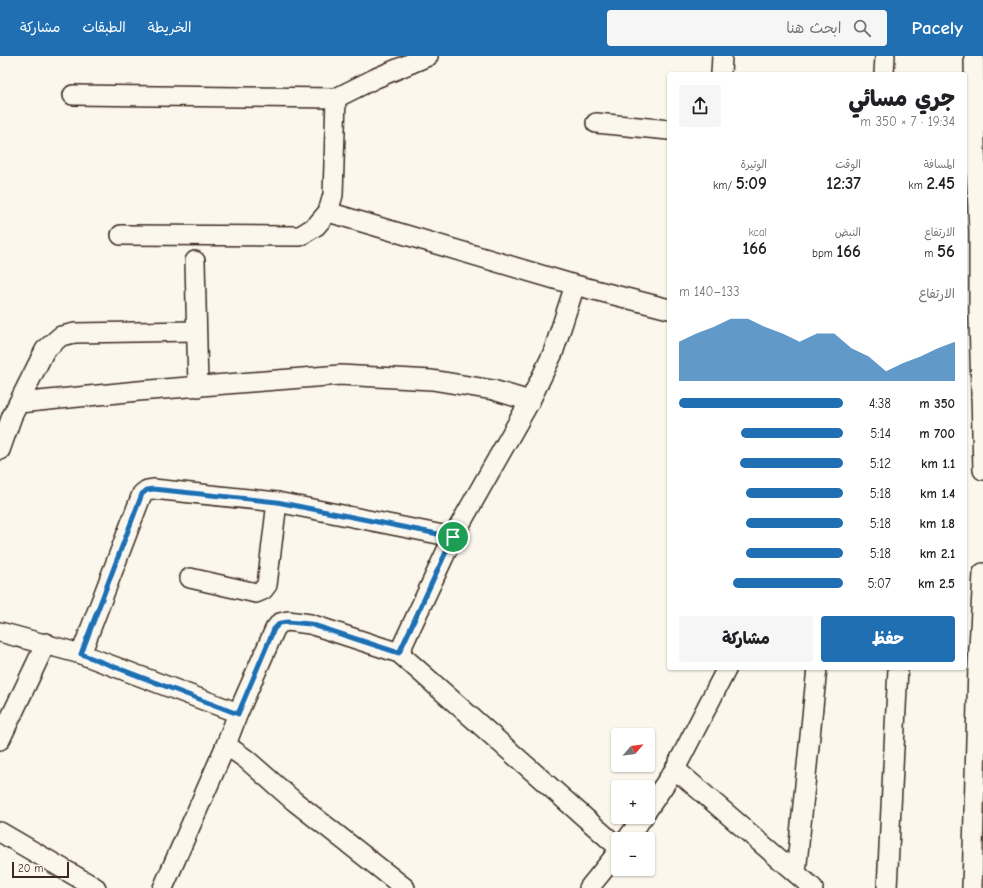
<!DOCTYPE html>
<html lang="ar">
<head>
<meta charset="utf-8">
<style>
	body { margin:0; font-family:"Comic Neue","Playpen Sans Arabic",sans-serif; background:#f6f6f6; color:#202124; direction:rtl; height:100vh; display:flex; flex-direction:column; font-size:15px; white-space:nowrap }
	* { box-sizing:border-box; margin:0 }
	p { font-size:13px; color:#757577 }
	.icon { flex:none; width:22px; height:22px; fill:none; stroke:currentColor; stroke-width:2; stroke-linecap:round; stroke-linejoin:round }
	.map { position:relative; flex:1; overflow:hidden; direction:ltr }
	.side { position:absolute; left:667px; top:16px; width:300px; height:598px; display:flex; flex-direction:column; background:#fff; border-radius:4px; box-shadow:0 1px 3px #0004; direction:rtl }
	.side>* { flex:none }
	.needle { width:26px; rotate:62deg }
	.buttons { position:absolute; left:611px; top:672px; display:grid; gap:8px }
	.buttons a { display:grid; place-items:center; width:44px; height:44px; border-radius:4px; background:#fff; box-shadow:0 1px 3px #0004; font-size:20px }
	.scale { position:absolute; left:12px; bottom:10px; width:57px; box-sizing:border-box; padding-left:4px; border:2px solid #3b2a1e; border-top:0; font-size:11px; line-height:14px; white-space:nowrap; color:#3b2a1e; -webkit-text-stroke:3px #fbf7ec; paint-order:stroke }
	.pin { position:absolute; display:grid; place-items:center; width:34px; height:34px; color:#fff; margin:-17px; border:2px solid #fff; border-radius:50%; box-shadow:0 1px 4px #0007 }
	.round { display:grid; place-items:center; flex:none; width:42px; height:42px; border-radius:4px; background:#f6f6f6 }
	.headline { display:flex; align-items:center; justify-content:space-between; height:68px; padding:0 12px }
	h1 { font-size:22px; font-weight:800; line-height:30px }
	.metrics { display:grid; grid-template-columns:repeat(3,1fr); gap:6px; height:68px; padding:4px 12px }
	.metrics div { display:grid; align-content:center }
	.metrics b { font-size:17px; font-weight:800 }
	.metrics small { font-size:11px; font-weight:400 }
	.metrics p { font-size:11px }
	.chart { height:112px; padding:8px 12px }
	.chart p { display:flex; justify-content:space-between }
	.chart svg { width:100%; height:72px; margin-top:4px; fill:#1f6fb2; opacity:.7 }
	.cta { display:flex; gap:8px; margin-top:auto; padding:8px 12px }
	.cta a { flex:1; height:46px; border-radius:4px; background:#1f6fb2; color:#fff; font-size:16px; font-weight:800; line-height:46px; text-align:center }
	.cta a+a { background:#f6f6f6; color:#202124 }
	ul { padding:0 12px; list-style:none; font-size:13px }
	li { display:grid; grid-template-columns:64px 48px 1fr; align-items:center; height:30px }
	li i { height:10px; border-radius:5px; background:#1f6fb2 }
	header { display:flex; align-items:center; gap:24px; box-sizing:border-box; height:56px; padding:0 20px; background:#1f6fb2; color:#fff }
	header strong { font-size:19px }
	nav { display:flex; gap:22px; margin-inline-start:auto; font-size:14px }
	.search { width:280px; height:36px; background:#f6f6f6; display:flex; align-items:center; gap:10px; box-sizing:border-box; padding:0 14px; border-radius:4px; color:#757577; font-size:15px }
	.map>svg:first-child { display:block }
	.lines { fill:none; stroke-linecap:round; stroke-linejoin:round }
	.minor-casing { stroke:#3b2a1e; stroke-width:22 }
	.minor { stroke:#fbf7ec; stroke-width:19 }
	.route-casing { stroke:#fff; stroke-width:8 }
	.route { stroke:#1f6fb2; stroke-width:5 }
</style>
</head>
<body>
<header>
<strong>Pacely</strong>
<div class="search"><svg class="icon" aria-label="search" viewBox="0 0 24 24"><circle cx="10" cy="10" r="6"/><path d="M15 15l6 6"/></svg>ابحث هنا</div>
<nav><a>الخريطة</a><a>الطبقات</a><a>مشاركة</a></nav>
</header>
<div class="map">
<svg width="983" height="832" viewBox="0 0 983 832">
	<rect width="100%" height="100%" fill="#fbf7ec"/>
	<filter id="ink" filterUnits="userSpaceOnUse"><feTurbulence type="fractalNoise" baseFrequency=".025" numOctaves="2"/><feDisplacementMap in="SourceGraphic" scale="8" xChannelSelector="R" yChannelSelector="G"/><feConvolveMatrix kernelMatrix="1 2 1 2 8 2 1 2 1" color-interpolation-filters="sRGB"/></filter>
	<g filter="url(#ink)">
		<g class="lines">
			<defs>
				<g id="minor">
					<path d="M974,0L975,90L979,175V261L983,414"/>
					<path d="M721,18L722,0"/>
					<path d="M884,18L885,0"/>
					<path d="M73,39L336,42L376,22L428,0"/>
					<path d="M596,67L669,74"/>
					<path d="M328,156L575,229L669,253"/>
					<path d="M121,179L300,180L316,170L328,156L333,139L336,42"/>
					<path d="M195,205L198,331"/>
					<path d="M19,347L138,335L340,319L432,324L493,334L530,345"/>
					<path d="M0,394L12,360L45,294L61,280L75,277L196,275"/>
					<path d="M190,522L256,537L263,534L267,529L277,446"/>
					<path d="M0,576L81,598L238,657"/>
					<path d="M399,597L453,481L530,345L553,297L575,229"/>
					<path d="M81,598L142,438L147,434L153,433L277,446L453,481"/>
					<path d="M0,684L46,587"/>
					<path d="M226,689L246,703L294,745L405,832"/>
					<path d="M675,713L813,832"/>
					<path d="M648,753L675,713L727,612"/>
					<path d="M0,776L96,832"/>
					<path d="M627,783L643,761"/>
					<path d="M796,817L817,612"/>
					<path d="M163,832L226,689L238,657L275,573L280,567L288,565L310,568L399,597L618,791"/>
					<path d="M589,832L618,796"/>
					<path d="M887,832L898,612"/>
					<path d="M972,832L978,610L983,517"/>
				</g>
			</defs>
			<use href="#minor" class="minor-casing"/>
			<use href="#minor" class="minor"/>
		</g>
	</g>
	<g class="lines" filter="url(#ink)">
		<defs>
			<path id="route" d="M153,433L277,446L453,481L399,597L310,568L288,566L280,567L274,573L238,658L81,598L142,438L147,434Z"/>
		</defs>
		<use href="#route" class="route-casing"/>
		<use href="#route" class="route"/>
	</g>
</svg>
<div class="buttons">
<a><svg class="needle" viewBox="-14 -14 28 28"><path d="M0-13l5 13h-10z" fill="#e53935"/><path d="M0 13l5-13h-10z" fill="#757577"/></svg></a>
<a>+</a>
<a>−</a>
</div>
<div class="scale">20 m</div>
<div class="pin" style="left:453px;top:481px;background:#1e9e55"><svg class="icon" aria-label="arrive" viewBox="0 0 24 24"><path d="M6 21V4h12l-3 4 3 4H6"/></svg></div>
<section class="side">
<div class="headline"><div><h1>جري مسائي</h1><p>19:34 · 7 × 350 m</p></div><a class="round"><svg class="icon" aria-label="share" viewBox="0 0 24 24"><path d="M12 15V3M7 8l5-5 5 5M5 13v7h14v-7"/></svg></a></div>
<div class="metrics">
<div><p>المسافة</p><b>2.45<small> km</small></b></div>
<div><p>الوقت</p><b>12:37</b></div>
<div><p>الوتيرة</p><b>5:09<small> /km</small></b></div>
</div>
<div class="metrics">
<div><p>الارتفاع</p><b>56<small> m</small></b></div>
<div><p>النبض</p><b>166<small> bpm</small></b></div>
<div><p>kcal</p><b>166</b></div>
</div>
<div class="chart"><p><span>الارتفاع</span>133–140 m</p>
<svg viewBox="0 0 160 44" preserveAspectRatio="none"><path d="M0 44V20L10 15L20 11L30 6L40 6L50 11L60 15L70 20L80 15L90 15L100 24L110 29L120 38L130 33L140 29L150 24L160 20V44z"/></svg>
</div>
<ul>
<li><b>350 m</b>4:38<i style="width:100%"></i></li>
<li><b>700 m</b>5:14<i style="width:62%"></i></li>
<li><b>1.1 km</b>5:12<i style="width:63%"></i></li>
<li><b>1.4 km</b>5:18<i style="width:59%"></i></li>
<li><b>1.8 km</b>5:18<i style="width:59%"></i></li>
<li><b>2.1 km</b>5:18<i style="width:59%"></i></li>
<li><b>2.5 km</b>5:07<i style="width:67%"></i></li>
</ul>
<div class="cta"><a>حفظ</a><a>مشاركة</a></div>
</section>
</div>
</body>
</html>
